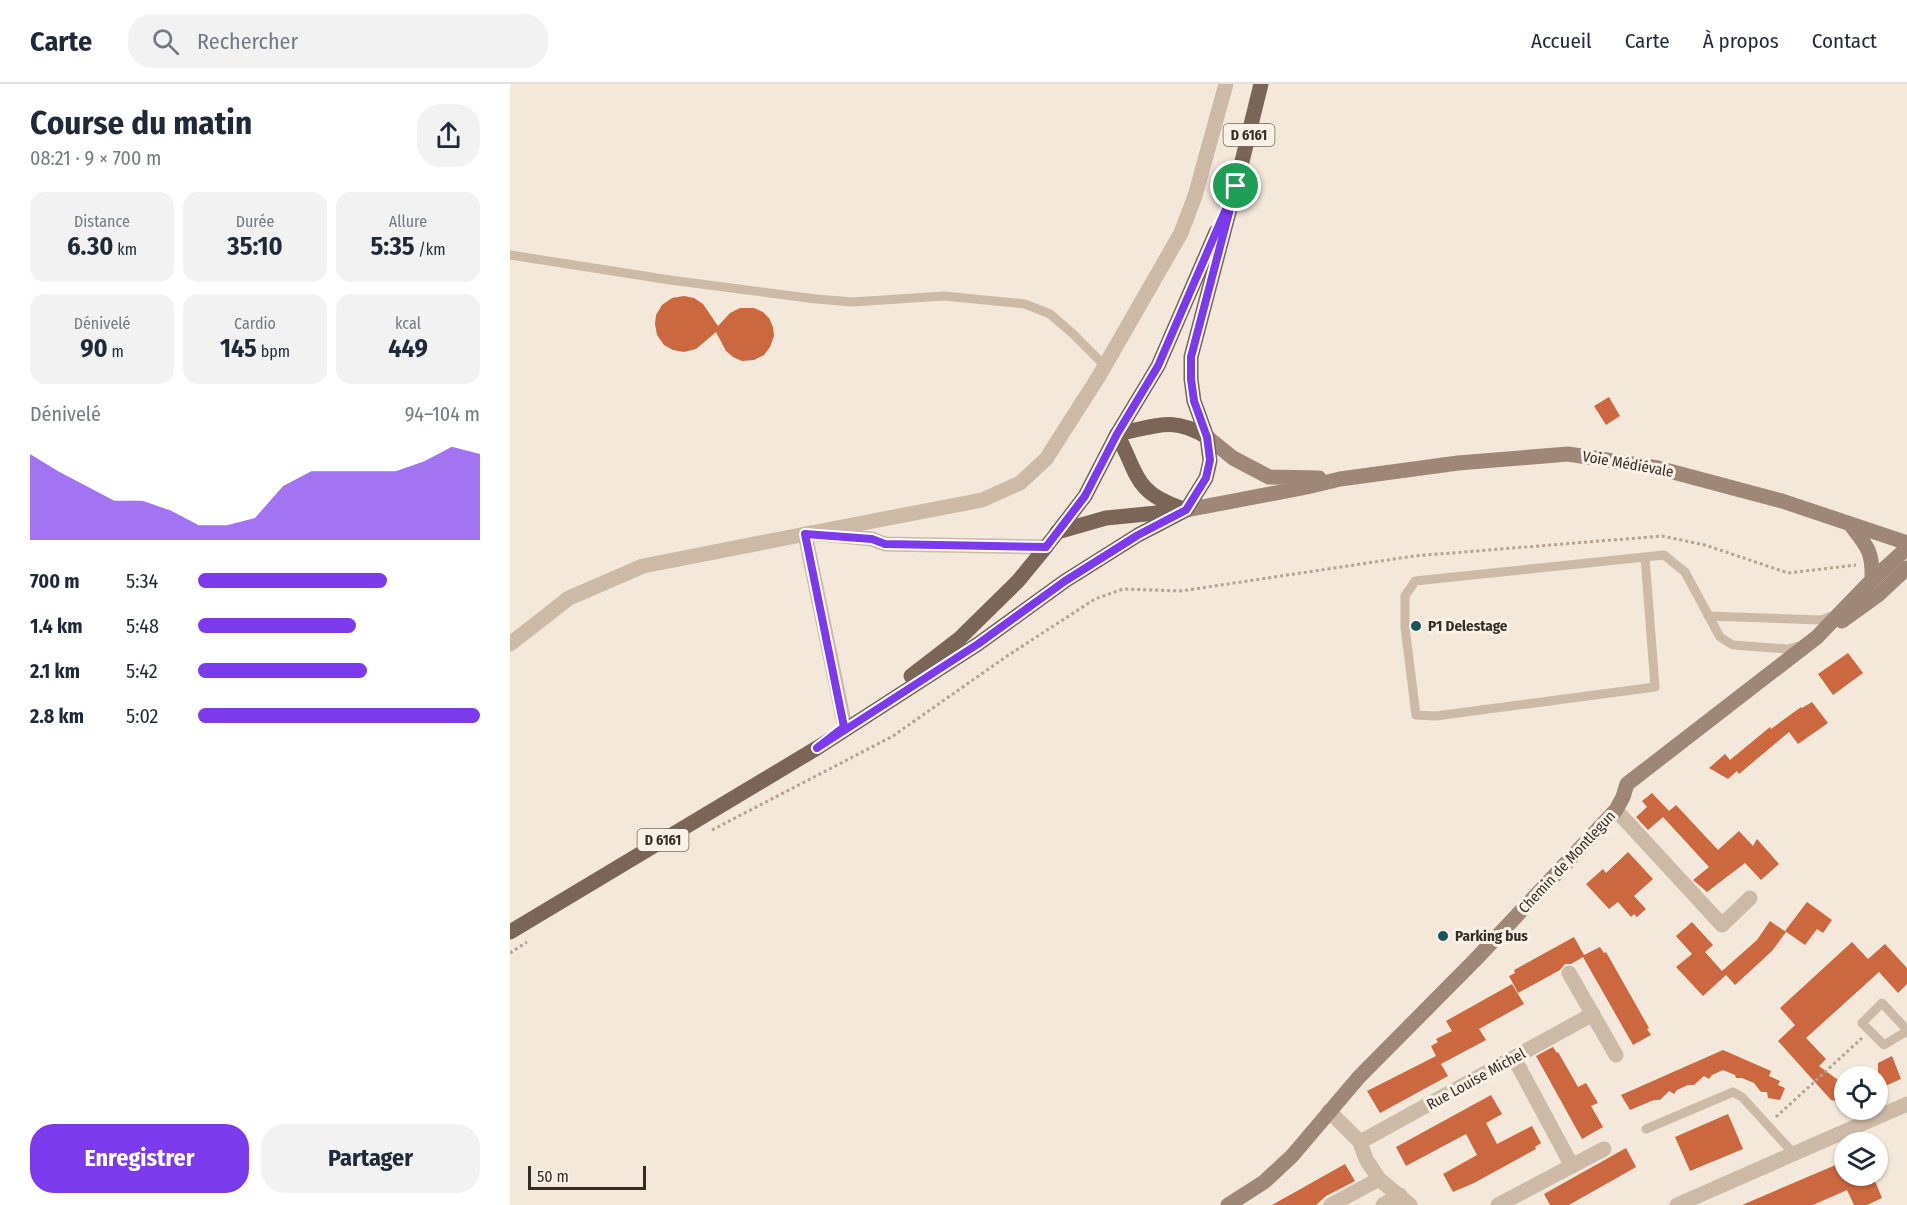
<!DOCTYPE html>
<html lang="fr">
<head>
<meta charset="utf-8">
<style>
	body { margin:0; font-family:"Fira Sans Condensed",sans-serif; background:#f2f2f3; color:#1f2937; height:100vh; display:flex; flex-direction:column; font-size:22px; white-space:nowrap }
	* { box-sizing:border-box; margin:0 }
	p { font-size:20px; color:#747a83 }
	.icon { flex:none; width:33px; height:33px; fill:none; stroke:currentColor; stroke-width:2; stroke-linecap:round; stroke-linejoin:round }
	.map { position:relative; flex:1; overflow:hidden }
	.sheet { display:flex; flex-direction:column; background:#fff; width:510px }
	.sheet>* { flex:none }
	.buttons { position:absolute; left:1324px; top:982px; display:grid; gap:12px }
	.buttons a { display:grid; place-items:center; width:54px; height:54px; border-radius:50%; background:#fff; box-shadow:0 2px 4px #0004; font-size:30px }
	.scale { position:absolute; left:18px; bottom:15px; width:118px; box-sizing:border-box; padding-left:6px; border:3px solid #372d27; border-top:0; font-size:16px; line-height:21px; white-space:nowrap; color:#372d27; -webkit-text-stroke:4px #faf2e7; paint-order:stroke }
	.pin { position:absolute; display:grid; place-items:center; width:51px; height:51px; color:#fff; margin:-26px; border:3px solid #fff; border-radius:50%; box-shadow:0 2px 6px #0007 }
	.round { display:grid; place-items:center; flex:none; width:63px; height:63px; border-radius:24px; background:#f2f2f3 }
	.head { display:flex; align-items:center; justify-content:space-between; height:102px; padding:0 30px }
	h1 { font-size:33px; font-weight:700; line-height:45px }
	.metrics { display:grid; grid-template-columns:repeat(3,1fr); gap:9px; height:102px; padding:6px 30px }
	.metrics div { display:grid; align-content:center; border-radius:15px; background:#f2f2f3; text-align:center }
	.metrics b { font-size:26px; font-weight:700 }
	.metrics small { font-size:16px; font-weight:400 }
	.metrics p { font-size:16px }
	.chart { height:168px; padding:12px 30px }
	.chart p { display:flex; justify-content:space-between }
	.chart svg { width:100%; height:108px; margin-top:6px; fill:#7c3aed; opacity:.7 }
	.action { display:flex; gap:12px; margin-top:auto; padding:12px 30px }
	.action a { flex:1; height:69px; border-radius:24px; background:#7c3aed; color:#fff; font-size:24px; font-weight:700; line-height:69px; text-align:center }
	.action a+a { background:#f2f2f3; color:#1f2937 }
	ul { padding:0 30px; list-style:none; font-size:20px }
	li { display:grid; grid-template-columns:96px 72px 1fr; align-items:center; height:45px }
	li i { height:15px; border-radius:8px; background:#7c3aed }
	header { display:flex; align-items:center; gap:36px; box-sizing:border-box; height:84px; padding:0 30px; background:#fff; border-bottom:2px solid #e0e1e3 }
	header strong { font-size:28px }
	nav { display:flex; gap:33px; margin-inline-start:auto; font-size:21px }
	.search { width:420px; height:54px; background:#f2f2f3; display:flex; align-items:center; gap:15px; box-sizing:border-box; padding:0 21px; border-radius:24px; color:#747a83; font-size:22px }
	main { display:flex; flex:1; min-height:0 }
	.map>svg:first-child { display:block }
	.building { fill:#cc6840 }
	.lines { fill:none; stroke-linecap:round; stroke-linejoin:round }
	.path { stroke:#b7a390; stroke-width:3; stroke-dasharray:3 3; stroke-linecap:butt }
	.lane { stroke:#ccb9a6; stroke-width:9 }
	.street { stroke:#ccb9a6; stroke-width:15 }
	.secondary { stroke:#9f8777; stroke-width:15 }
	.primary { stroke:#7a6557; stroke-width:15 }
	.route-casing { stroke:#fff; stroke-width:12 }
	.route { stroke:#7c3aed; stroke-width:8 }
	.poi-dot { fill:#1b545b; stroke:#faf2e7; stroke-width:2 }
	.labels { text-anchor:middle; stroke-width:6; stroke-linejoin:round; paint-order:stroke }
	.shield { fill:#faf2e7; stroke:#726861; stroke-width:1.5 }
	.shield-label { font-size:14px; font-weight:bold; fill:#372d27 }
	.street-label { font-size:15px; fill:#372d27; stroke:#faf2e7 }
	.poi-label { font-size:15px; font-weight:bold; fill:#372d27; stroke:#faf2e7; text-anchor:start }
</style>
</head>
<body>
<header>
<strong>Carte</strong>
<div class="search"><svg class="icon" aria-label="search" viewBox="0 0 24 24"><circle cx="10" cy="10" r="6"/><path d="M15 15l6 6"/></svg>Rechercher</div>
<nav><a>Accueil</a><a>Carte</a><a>À propos</a><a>Contact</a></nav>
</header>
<main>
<section class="sheet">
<div class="head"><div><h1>Course du matin</h1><p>08:21 · 9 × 700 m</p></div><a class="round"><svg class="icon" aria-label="share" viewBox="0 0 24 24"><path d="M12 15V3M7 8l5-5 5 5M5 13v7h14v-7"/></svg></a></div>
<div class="metrics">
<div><p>Distance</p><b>6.30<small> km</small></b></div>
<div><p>Durée</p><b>35:10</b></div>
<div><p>Allure</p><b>5:35<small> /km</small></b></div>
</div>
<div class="metrics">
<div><p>Dénivelé</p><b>90<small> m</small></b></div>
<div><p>Cardio</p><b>145<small> bpm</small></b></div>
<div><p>kcal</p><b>449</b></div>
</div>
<div class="chart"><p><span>Dénivelé</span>94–104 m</p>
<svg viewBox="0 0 160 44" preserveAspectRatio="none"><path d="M0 44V9L10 16L20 22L30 28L40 28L50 32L60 38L70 38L80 35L90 22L100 16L110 16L120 16L130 16L140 12L150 6L160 9V44z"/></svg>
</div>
<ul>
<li><b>700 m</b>5:34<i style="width:67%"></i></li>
<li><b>1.4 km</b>5:48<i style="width:56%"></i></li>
<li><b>2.1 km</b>5:42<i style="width:60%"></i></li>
<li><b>2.8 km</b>5:02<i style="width:100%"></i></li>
</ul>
<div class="action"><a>Enregistrer</a><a>Partager</a></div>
</section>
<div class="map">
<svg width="1397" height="1121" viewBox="0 0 1397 1121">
	<rect width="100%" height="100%" fill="#f3e8da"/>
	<g class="building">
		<path d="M174,212L184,214L193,220L208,242L220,229L230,224H244L253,228L259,234L263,243L264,252L260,263L254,271L244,276L232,277L223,273L216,267L206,248L186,265L174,268L163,266L154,261L147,251L145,240L146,231L152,221L162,214Z"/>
		<path d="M1099,313L1110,332L1096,341L1084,322Z"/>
		<path d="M1338,569L1353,589L1323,611L1308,590Z"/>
		<path d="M1302,618L1318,639L1288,660L1279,648L1229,690L1227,687L1218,695L1199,684L1215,670L1220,676L1260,643L1261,645L1291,623L1292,624Z"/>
		<path d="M1142,709L1159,727L1166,721L1208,766L1229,747L1243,762L1247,755L1269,780L1251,796L1235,779L1197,808L1183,796L1199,783L1153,733L1138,746L1126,733L1137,723L1132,717Z"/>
		<path d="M1118,768L1143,795L1124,812L1136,825L1127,833L1124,830L1121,833L1108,818L1099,825L1076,800L1093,785L1096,789Z"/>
		<path d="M1297,818L1322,836L1313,849L1307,845L1295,861L1275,847Z"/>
		<path d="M1260,837L1276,848L1262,867L1225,901L1216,891L1193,912L1166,883L1182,870L1166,852L1182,838L1203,861L1195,868L1212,887L1247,856Z"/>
		<path d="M1064,853L1074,871L1090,863L1094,869L1096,868L1139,944L1137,945L1141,951L1123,961L1073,873L1061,880H1055L1050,886L1008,909L999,892L1005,889L1004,886Z"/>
		<path d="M1342,858L1358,875L1375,860L1397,884V900L1388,909L1369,888L1296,954L1316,975L1309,982L1328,996L1335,993V1019L1321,1016L1268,957L1285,941L1270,924Z"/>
		<path d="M1002,900L1014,920L969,945L976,956L931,980L938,992L870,1029L857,1007L926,972L921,962L928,958L926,955L942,947L936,937Z"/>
		<path d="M1043,963L1047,969L1048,968L1068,1003L1076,999L1088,1019L1081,1022L1093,1043L1072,1055L1026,972Z"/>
		<path d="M1213,966L1261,987L1259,992L1270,997L1268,1001L1275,1004L1270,1016L1258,1014L1257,1008H1251L1244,999L1232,994H1226L1225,991L1213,986L1202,991L1199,995L1194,992L1184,1001H1178L1167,1006L1164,1010L1159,1007L1150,1016H1144L1120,1026L1111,1011Z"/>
		<path d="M1382,972L1391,995L1368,1005V979Z"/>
		<path d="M981,1011L992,1030L976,1039L987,1060L1022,1042L1031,1059L1025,1063L1026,1065L964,1099L943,1108L933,1090L967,1071L956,1050L896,1082L886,1063Z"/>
		<path d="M1218,1030L1233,1065L1180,1087L1165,1053Z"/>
		<path d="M1116,1064L1126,1083L1059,1121H1040L1034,1110Z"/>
		<path d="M1335,1077V1092H1363L1372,1114L1357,1121H1344L1337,1106L1303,1121H1232Z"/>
		<path d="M835,1080L845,1097L816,1112L806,1121H762Z"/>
	</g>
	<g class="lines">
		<g class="path">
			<path d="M202,746L383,652L497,572L585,515L613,505L671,507L904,472L1152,452L1195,461L1278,489L1346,481"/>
			<path d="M0,869L17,858"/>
			<path d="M1266,1033L1352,954"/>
		</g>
		<g class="lane">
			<path d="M0,171L160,196L306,215L343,218L434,212L515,220L540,230L562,249L595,282"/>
			<path d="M1135,473L1145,603L926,632L906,631L895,543V512L905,497C988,488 1071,480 1154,471L1175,488L1210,553L1223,561L1278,565L1289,562"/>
			<path d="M1198,532L1311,536L1322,532"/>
			<path d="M1397,946L1372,919L1352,939L1374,961L1397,947"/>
			<path d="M1136,1045L1223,1008L1232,1013L1284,1070"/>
		</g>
		<g class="street">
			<path d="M295,450L335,643"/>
			<path d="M536,463L375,460L362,455L301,449L472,416L510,399L536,375L589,292L671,149L685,112L716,0"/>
			<path d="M0,560L59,514L133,482L301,449"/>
			<path d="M1106,726L1212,841L1240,814"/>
			<path d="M1059,889L1106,971"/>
			<path d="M1004,974L1062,1082"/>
			<path d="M819,1027L850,1058L856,1075L869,1095L900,1121"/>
			<path d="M850,1058L1083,930"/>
			<path d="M821,1121L869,1095"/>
			<path d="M873,1121L890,1111"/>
			<path d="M988,1121L1094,1065"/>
			<path d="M1167,1121L1397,1020"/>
		</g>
		<g class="secondary">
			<path d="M697,353L723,374L759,393L809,394"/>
			<path d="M676,426L797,403L830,395L948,379L1058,370L1148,384L1272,417L1397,459"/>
			<path d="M1362,496L1397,464"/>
			<path d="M1332,537L1368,511L1397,484"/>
			<path d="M718,1121L754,1098L782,1072L849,993L966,875L1106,726L1113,713L1117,700L1307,553L1362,496C1363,467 1357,462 1340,440"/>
		</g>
		<g class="primary">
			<path d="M607,350C628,389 623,408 671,424"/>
			<path d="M607,350C645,343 661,331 697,353"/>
			<path d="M547,448L596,434L667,427"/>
			<path d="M401,592L449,555L508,497L536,463L575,412L607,350L648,282L706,148"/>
			<path d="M0,848L307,664L468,560L555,497L628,451L676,426L696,394L700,377L697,353L684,317L681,295V273L726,102L751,0"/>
		</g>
	</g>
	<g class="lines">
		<defs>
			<path id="route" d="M726,102L681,273V295L684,317L697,353L700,376L696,394L676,426L628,451L555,497L468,560L307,664L334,643L295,450L362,455L375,460L536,463L575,412L607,350L648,282Z"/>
		</defs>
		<use href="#route" class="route-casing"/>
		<use href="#route" class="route"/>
	</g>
	<g class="poi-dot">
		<circle cx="906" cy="542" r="6"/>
		<circle cx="933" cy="852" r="6"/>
	</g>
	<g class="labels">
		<g class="shield">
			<rect x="713.5" y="40" width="51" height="22" rx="4.5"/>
			<rect x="127.5" y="745" width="51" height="22" rx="4.5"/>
		</g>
		<g class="shield-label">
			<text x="739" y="56">D 6161</text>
			<text x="153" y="761">D 6161</text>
		</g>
		<g class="street-label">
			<text transform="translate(1118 380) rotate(10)" y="5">Voie Médiévale</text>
			<text transform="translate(1057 778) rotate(-47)" y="5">Chemin de Montlegun</text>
			<text transform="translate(966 995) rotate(-29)" y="5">Rue Louise Michel</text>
		</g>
		<g class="poi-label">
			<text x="918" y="547">P1 Delestage</text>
			<text x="945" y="857">Parking bus</text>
		</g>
	</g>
</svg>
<div class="buttons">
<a><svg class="icon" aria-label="locate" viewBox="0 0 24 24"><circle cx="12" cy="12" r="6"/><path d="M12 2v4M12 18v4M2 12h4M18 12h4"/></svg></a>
<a><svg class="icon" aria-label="layers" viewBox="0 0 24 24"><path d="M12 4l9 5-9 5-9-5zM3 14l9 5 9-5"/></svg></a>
</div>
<div class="scale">50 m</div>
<div class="pin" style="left:726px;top:102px;background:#1e9e55"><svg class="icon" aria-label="arrive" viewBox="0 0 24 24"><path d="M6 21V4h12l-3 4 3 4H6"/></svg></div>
</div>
</main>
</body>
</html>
